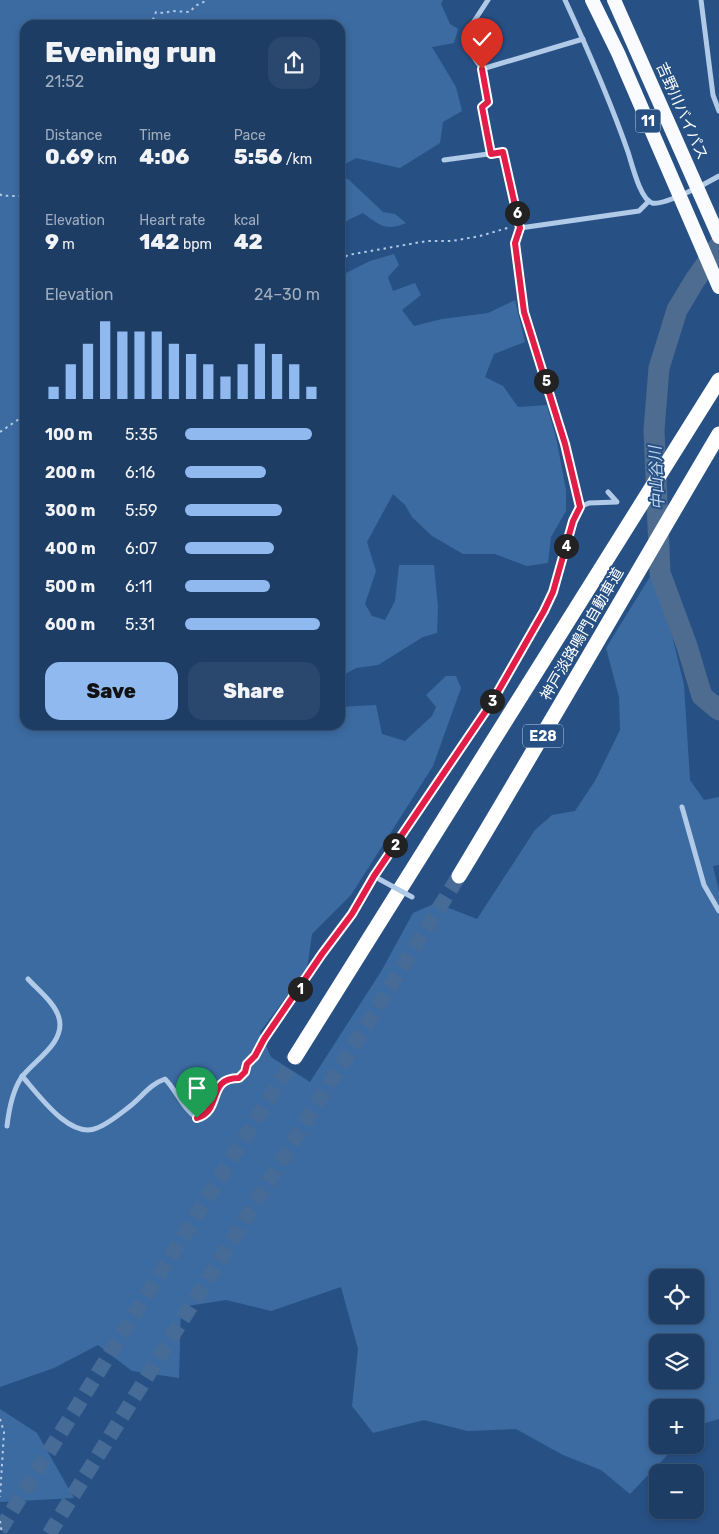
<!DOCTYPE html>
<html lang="en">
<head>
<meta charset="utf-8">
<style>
	body { margin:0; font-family:Rubik,"Noto Sans JP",sans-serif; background:#2a486d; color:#f1f3f6; height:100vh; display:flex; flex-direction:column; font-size:19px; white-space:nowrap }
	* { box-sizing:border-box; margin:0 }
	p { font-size:16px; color:#a0aebf }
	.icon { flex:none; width:28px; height:28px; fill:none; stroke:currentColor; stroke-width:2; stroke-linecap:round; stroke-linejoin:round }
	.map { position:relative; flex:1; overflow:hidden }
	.details { position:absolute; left:20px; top:20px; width:325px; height:710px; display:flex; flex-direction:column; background:#1d3d64; border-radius:15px; box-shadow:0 2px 8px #0003,0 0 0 1px #3b5678 }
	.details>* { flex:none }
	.buttons { position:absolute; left:649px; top:1269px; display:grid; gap:10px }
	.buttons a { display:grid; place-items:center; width:55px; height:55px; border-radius:10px; background:#1d3d64; box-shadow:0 2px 8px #0003,0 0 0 1px #3b5678; font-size:25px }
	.pin { position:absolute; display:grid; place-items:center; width:42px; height:42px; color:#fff; margin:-51px -21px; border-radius:50% 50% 50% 0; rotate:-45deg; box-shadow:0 0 5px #0007 }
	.pin .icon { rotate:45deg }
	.km { position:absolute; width:25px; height:25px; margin:-12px; border-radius:50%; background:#222; color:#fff; font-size:14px; line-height:25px; text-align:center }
	.round { display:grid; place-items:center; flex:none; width:52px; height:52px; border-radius:15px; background:#2a486d }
	.overview { display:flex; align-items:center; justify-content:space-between; height:85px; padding:0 25px }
	h1 { font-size:28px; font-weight:800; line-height:38px }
	.figures { display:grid; grid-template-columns:repeat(3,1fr); gap:8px; height:85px; padding:5px 25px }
	.figures div { display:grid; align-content:center }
	.figures b { font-size:21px; font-weight:800 }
	.figures small { font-size:14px; font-weight:400 }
	.figures p { font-size:14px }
	.chart { height:140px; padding:10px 25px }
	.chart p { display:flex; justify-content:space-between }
	.chart svg { width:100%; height:90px; margin-top:5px; stroke:#90b9f0; stroke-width:6 }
	.cta { display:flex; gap:10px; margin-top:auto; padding:10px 25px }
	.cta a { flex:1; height:58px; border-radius:15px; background:#90b9f0; color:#111; font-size:20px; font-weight:800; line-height:58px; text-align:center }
	.cta a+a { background:#2a486d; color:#f1f3f6 }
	ul { padding:0 25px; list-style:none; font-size:16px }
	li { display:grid; grid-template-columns:80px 60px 1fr; align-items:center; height:38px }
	li i { height:12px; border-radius:6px; background:#90b9f0 }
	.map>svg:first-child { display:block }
	.green { fill:#3c6ba1; fill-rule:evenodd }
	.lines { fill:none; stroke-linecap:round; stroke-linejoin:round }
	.river { stroke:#4e6c90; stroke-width:21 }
	.motorway-tunnel { stroke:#476b97; stroke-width:15; stroke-dasharray:15 8; stroke-linecap:butt }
	.path { stroke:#b1cae8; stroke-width:2; stroke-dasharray:2.5 4; stroke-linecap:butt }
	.minor { stroke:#b1cae8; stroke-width:5 }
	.trunk { stroke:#f9fbfe; stroke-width:14 }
	.motorway { stroke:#fff; stroke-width:15 }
	.minor-bridge { stroke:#b1cae8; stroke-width:5 }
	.route-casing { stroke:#fff; stroke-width:10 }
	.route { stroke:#e11d48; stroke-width:6 }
	.labels { text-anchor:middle; stroke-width:4; stroke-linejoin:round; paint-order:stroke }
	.shield { fill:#275185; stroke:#becbda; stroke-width:1 }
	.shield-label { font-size:14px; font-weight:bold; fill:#fff }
	.street-label { font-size:15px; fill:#fff; stroke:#275185 }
	.water-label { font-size:16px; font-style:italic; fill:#bdd4ef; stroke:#275185 }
</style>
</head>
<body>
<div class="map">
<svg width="719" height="1534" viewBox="0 0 719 1534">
	<rect width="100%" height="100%" fill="#275185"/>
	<g class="green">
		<path d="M0,0H443L441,4L450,24L458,29L454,43L432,47L456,87L462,111L443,122L440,143L400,168L356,158L340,167V25H25V725H340V707L376,705L382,734L405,741L432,716L436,707L426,695L446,676H456L461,688L433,766L351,895L312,934L307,969L260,1032L271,1057L310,1082L382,970L413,913L436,903L477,919L535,830L552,815L575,811L595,781L620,730L619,697L606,648L653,572L656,589L670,627L684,685L690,780L704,800L719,797V865L713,866L719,891V1419L695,1426V1408H658V1445H677L630,1494L601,1470L563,1455L516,1429L467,1431L424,1420L373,1433L352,1406L358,1349L341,1287L271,1311L226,1300L181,1307L179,1378L132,1371L98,1345L54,1368L0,1387ZM658,1278H695V1315H658ZM658,1342H695V1380H658Z"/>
		<path d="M340,179H348L383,212L395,214L406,223C386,232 379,225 363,213L348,220L340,228V209L344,203L340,196Z"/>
		<path d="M394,254L399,265L388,277L393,291L415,283L421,295L402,310L414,326L442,319L488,313L515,300L525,342L494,354L485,377L503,386L518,407L547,405L557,442L566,490V511L551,537L548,563L527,566L495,554H463L432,536L412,517L405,505L393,494L367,542L376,571L365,604L372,616L385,620L395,601L399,565H434L438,607L437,633L423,637L378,665L356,668L340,677V276L370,261Z"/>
		<path d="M0,1409L37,1433L74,1498L0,1502Z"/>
	</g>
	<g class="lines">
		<path class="river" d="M719,246L695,280L677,310L659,368L654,430L660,573L687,646L702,696L719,710"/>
		<g class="motorway-tunnel">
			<path d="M0,1530L295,1057"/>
			<path d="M49,1534L459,876"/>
		</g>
		<g class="path">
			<path d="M149,25L152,22L156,12L163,13L173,11L190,12L195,6L208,0"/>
			<path d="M0,194L2,196C10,195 17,197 25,196"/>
			<path d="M518,236L515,243L524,312L565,444L579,500"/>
			<path d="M340,260L348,255L427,241H452L480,236L511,227"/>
			<path d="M0,432L25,415"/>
			<path d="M0,1419L4,1432L0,1497"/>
			<path d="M0,1521L2,1534"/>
		</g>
		<g class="minor">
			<path d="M488,0L467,32V47L482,69L488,102L482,107L491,154"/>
			<path d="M565,0C588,50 610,100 628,152C632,164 640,199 652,203C664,206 707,183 719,176"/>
			<path d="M701,0L713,95L719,111"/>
			<path d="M482,69L583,39"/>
			<path d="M444,160L503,152L520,228L639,211L649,201"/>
			<path d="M682,807L704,885L719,911"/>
			<path d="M22,1076C38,1094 70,1140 97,1128C108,1124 120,1114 129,1107C142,1097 150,1084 165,1079C177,1091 183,1109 197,1118C223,1110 206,1078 239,1078L245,1072L247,1064L255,1056L264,1039L322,954L352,914L374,876L475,729L544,611L553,592L573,521L580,507L589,503L617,502L608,492"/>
			<path d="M7,1126C9,1109 12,1092 21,1078C33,1061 66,1043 59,1018C55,1003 38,990 28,979"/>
		</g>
		<g class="trunk">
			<path d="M592,0L618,53L719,287"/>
			<path d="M614,0L719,237"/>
		</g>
		<g class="motorway">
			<path d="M459,876C547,730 632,581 719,434"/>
			<path d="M295,1057L719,380"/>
		</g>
		<path class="minor-bridge" d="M379,879L412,897"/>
	</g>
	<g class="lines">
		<defs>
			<path id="route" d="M197,1118C223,1110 206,1078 239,1078L245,1072L247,1064L255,1056L264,1039L322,954L352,914L374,876L492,702L544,611L553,592L573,521L580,507L565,444L524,312L515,243L520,228L503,152L491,154L482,107L488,102L482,69"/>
		</defs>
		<use href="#route" class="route-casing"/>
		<use href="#route" class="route"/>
	</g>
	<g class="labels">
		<g class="shield">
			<rect x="635.5" y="109.5" width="25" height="23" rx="4"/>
			<rect x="523" y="724.5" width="40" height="23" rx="4"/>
		</g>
		<g class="shield-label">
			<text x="648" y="126">11</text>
			<text x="543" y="741">E28</text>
		</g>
		<g class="street-label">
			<text transform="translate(682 111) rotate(66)" y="5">吉野川バイパス</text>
			<text transform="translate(582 634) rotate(-60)" y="5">神戸淡路鳴門自動車道</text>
		</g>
		<g class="water-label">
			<text transform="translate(656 478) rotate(-93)" y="6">中山谷川</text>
		</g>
	</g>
</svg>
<div class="buttons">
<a><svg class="icon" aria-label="locate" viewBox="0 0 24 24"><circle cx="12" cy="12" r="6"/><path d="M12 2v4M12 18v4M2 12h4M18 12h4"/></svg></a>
<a><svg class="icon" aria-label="layers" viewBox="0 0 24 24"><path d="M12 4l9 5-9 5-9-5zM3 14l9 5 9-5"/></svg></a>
<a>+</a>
<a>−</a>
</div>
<div class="pin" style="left:197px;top:1118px;background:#1e9e55"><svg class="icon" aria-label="arrive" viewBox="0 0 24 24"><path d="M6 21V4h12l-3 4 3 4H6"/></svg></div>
<div class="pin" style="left:482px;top:69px;background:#d93025"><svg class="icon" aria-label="check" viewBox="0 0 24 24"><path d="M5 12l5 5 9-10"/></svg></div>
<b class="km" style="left:300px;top:989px">1</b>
<b class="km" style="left:395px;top:845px">2</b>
<b class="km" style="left:492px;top:701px">3</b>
<b class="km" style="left:566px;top:546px">4</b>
<b class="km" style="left:546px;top:381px">5</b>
<b class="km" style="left:517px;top:213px">6</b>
<section class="details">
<div class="overview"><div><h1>Evening run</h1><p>21:52</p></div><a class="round"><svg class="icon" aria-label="share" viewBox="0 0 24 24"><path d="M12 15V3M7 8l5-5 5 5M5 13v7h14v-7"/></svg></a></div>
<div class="figures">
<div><p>Distance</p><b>0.69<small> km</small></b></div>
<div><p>Time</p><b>4:06</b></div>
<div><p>Pace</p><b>5:56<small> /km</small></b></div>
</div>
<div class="figures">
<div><p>Elevation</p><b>9<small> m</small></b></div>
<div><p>Heart rate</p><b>142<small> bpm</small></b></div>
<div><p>kcal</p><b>42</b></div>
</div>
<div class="chart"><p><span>Elevation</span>24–30 m</p>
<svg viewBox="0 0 160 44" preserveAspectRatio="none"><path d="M5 44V38M15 44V27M25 44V17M35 44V6M45 44V11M55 44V11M65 44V11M75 44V17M85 44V22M95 44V27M105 44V33M115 44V27M125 44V17M135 44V22M145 44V27M155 44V38"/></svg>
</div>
<ul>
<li><b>100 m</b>5:35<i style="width:94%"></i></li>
<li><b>200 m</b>6:16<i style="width:60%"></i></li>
<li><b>300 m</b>5:59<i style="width:72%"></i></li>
<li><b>400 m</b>6:07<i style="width:66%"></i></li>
<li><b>500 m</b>6:11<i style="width:63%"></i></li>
<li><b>600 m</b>5:31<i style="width:100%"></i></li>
</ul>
<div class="cta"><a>Save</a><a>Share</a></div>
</section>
</div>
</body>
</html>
